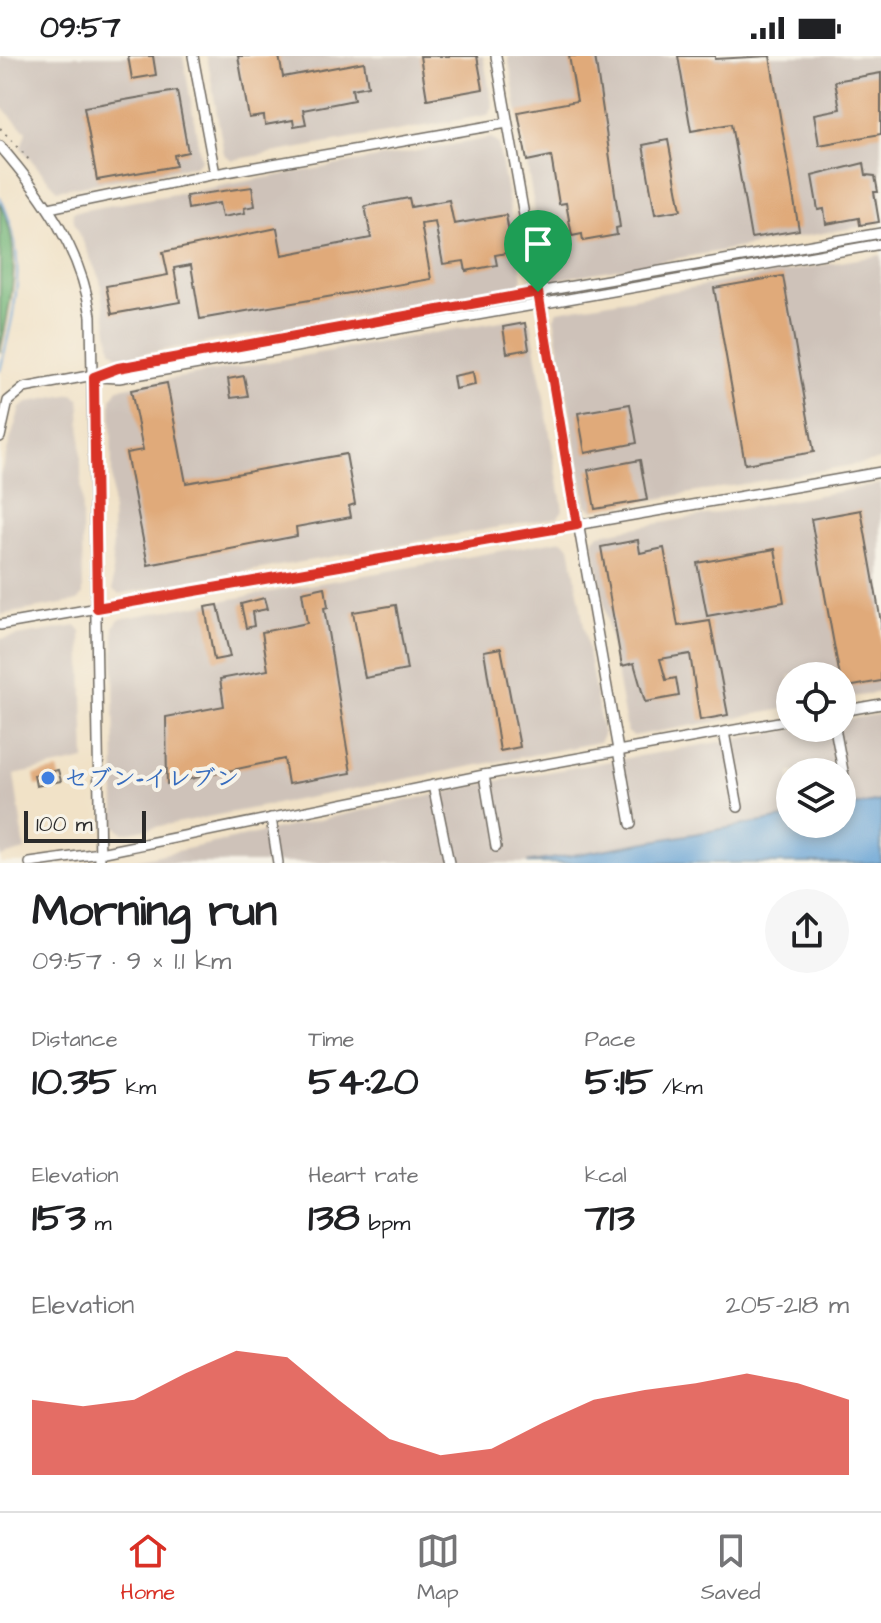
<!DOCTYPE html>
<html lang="en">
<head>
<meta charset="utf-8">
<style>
	body { margin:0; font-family:"Architects Daughter","Klee One",sans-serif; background:#f6f6f6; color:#202124; height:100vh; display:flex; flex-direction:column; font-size:30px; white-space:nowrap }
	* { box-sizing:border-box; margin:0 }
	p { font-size:26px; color:#757577 }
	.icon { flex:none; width:44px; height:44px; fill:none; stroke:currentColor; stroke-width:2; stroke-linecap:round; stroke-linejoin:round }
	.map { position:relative; height:807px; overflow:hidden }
	.panel { display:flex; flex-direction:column; background:#fff; flex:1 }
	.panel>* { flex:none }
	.tools { position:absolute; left:776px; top:606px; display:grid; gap:16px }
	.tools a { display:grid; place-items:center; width:80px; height:80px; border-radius:50%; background:#fff; box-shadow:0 4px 12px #0003; font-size:40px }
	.scale { position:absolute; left:24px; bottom:20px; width:122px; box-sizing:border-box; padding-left:8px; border:4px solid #2b2b2b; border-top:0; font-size:22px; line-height:28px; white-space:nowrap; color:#2b2b2b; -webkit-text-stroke:6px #f7f3e8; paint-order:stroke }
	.pin { position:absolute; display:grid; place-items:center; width:68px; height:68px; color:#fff; margin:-82px -34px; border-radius:50% 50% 50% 0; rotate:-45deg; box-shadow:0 0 8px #0007 }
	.pin .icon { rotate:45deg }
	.round { display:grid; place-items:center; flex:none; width:84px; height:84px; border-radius:42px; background:#f6f6f6 }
	.head { display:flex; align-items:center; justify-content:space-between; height:136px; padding:0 32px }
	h1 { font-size:44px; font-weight:800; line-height:60px }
	.metrics { display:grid; grid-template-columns:repeat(3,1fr); gap:12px; height:136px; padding:8px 32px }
	.metrics div { display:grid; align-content:center }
	.metrics b { font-size:40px; font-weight:800 }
	.metrics small { font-size:22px; font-weight:400 }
	.metrics p { font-size:22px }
	.chart { height:224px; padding:16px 32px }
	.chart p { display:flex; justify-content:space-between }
	.chart svg { width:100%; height:144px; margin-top:8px; fill:#d93025; opacity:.7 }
	.status { display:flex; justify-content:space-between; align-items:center; height:56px; padding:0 40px; background:#fff; direction:ltr }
	.status svg { height:22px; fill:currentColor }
	.tabs { display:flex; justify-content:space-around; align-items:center; height:112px; border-top:2px solid #e0e0e0; background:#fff; font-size:22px; color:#757577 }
	.tabs a { display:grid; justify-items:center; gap:4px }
	.tabs .on { color:#d93025 }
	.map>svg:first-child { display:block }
	.industrial { fill:#cec2b9 }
	.forest { fill:#73b678; stroke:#4f7052; stroke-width:2 }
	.water { fill:#63a1d5; stroke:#476680; stroke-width:2 }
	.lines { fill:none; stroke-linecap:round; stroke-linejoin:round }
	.stream { stroke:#63a1d5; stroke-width:2 }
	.building { fill:#e0aa7a }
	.minor-casing { stroke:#706b62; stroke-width:12 }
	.path { stroke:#706b62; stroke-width:2; stroke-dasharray:2 6; stroke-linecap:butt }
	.minor { stroke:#fff; stroke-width:9 }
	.route-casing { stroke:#fff; stroke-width:16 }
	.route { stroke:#d93025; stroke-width:10 }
	.shop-dot { fill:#3f7fe0; stroke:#f7f3e8; stroke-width:3 }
	.labels { text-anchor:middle; stroke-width:8; stroke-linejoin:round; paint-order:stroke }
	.shop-label { font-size:24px; font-weight:bold; fill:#366cbe; stroke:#f7f3e8; text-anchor:start }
</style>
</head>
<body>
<div class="status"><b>09:57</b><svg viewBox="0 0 49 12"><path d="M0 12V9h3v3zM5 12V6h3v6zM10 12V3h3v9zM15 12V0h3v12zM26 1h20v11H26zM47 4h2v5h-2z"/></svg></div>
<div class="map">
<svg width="881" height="807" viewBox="0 0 881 807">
	<rect width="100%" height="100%" fill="#f7f3e8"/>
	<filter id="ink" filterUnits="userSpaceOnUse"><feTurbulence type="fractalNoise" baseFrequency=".0125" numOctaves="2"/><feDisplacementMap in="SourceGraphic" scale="16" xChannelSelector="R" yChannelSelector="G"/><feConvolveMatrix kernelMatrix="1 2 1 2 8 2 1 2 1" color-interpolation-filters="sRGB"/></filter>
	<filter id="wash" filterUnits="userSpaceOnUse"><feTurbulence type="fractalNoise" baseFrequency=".006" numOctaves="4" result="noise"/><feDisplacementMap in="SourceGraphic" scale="32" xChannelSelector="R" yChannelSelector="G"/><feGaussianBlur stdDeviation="1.8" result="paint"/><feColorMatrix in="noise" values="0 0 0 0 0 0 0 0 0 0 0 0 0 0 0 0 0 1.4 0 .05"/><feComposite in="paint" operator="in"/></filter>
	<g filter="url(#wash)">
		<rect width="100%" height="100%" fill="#f1e2c7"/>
		<g class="industrial">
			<path d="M0,0H183L201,104L195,110L57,134L21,92L26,76L0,49Z"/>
			<path d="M207,0H483L493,52L488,59L232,104L224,98Z"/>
			<path d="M508,0H881V167L553,224L546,219Z"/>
			<path d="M491,82L498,88L523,223L518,231L120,302L111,293L100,224L74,166L73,156Z"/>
			<path d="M881,199V404L593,454L586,449L554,262L558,255Z"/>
			<path d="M524,261L531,267L563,454L558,461L119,538L113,534L111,343L119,332Z"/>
			<path d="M73,338L80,344L83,539L78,545L0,559V419L20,352L29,346Z"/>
			<path d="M881,428V636L842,643V620H790V652L633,680L627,676L593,485L599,478Z"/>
			<path d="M562,484L570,490L603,680L599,686L124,777L115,770L114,570L119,563Z"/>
			<path d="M76,570L81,576L85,704L14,719L25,794L0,801V583Z"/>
			<path d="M881,658V745L842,752V716H790V761L527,807H122L502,724L799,672H842V664Z"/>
		</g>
		<path class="forest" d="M0,146C24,196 11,244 0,296Z"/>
		<path class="water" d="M881,745V807H527L790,761V768H842V752Z"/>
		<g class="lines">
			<path class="stream" d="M0,141C30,203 15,251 0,315"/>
		</g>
		<g id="blocks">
			<g class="building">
				<path d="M128,0H153L156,19L132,23Z"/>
				<path d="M238,0H279L283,21L364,6L368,30L352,33L354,44L303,54L306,68L294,70L293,64L265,69L264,60L249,62Z"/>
				<path d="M420,0H477L483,33L427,43Z"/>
				<path d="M569,0H595L620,171L616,172L617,179L583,185L582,178L572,180L566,147L559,148L551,100L527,105L518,56L577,45Z"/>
				<path d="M678,0H715V3L770,0L799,174L751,182L731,68L691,75Z"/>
				<path d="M881,17V78L819,89L814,58L840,53L835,25Z"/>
				<path d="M177,35L188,96L174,99L176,110L97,124L84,51Z"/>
				<path d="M668,84L681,154L655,158L643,89Z"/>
				<path d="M864,107L866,119L875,120L878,136H874L879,166L860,169L859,162L826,168L824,153L818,154L812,120Z"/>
				<path d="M252,131L255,150L244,152L245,157L222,161L219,147L188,153L186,140Z"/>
				<path d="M409,142L411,151L449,144L454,168L506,159L512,196L495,199L497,209L466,215L464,205L443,208L435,166L421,168L431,223L200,263L191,209L174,212L180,246L112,258L106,230L168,219L163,196L277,172L282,199L371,182L365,150Z"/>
				<path d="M783,220L814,396L745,408L714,232Z"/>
				<path d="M525,267L529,293L507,297L503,271Z"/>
				<path d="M473,316L475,329L455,333L453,320Z"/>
				<path d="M244,320L248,340L231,342L228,323Z"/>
				<path d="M167,327L186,427L346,398L355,448L349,450L351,461L296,471L297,480L148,509L126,397L143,394L131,334Z"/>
				<path d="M630,348L637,387L585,397L578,357Z"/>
				<path d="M640,404L647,444L595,453L588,414Z"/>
				<path d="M861,454L881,566V625L842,632L811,463Z"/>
				<path d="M638,484L640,497L664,492L678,570L710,565L728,659L700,664L690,598L660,603L666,624L676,622L679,640L645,646L634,607L622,610L601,491Z"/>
				<path d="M775,493L784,546L707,560L697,507Z"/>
				<path d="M325,531L328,551L324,552L351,717L288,728L284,703L167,728L166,661L224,650L220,623L268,614L262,576L307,567L302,536Z"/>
				<path d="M264,542L267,553L252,556L254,570L246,572L241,548Z"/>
				<path d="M218,549L230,601L214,604L205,551Z"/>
				<path d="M396,549L407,614L365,622L353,556Z"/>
				<path d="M501,592L520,691L500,695L484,595Z"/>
				<path d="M58,714L61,725L36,730L34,719Z"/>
			</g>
		</g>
	</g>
	<g filter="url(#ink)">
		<use href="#blocks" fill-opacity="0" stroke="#706b62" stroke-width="2"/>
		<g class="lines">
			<defs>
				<g id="minor">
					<path d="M193,0L215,118"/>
					<path d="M496,0L631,768"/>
					<path d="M0,90C43,140 81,193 91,260L100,807"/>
					<path d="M49,152L215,118L507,67"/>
					<path d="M97,321L119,322L881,188"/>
					<path d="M0,381L8,345L24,332L538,236L881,177"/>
					<path d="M0,569L881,416"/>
					<path d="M842,655L881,648"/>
					<path d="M835,672L846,731"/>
					<path d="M724,676L738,751"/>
					<path d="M484,719L496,791"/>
					<path d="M433,729L449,807"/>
					<path d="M271,762L278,807"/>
					<path d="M30,807L100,797L484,719L790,664"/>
				</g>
			</defs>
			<use href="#minor" class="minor-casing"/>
			<path class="path" d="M0,72L31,106"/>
			<use href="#minor" class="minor"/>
		</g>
	</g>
	<g class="lines" filter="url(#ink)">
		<defs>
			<path id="route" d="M538,236L577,469L97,552L94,321L118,312Z"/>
		</defs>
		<use href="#route" class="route-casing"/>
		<use href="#route" class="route"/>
	</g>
	<circle class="shop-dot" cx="48" cy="722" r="8"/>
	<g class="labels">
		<g class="shop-label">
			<text x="64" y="730">セブン-イレブン</text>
		</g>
	</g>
</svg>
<div class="tools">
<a><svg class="icon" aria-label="locate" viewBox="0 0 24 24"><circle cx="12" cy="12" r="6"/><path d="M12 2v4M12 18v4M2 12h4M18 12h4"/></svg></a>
<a><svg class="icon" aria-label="layers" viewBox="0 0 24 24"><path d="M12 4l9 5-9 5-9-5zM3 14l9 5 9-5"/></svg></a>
</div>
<div class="scale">100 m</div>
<div class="pin" style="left:538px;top:236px;background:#1e9e55"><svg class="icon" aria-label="arrive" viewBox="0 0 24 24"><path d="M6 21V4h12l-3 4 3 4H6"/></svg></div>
</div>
<section class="panel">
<div class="head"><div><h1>Morning run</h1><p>09:57 · 9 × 1.1 km</p></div><a class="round"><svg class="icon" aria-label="share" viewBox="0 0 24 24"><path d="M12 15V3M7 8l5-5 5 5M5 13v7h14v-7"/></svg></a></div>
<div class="metrics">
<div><p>Distance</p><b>10.35<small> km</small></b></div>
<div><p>Time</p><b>54:20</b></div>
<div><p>Pace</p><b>5:15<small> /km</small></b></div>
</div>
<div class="metrics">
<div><p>Elevation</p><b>153<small> m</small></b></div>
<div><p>Heart rate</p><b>138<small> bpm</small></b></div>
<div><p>kcal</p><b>713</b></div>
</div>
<div class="chart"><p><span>Elevation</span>205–218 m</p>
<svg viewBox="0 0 160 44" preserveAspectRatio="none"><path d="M0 44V21L10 23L20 21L30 13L40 6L50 8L60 21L70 33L80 38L90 36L100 28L110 21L120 18L130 16L140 13L150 16L160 21V44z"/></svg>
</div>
</section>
<nav class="tabs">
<a class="on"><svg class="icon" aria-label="home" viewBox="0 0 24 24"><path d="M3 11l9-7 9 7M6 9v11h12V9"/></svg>Home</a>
<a><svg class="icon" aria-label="map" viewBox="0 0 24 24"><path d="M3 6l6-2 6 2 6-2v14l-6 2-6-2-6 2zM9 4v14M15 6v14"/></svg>Map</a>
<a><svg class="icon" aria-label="saved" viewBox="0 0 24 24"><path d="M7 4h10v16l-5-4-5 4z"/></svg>Saved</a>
</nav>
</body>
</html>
